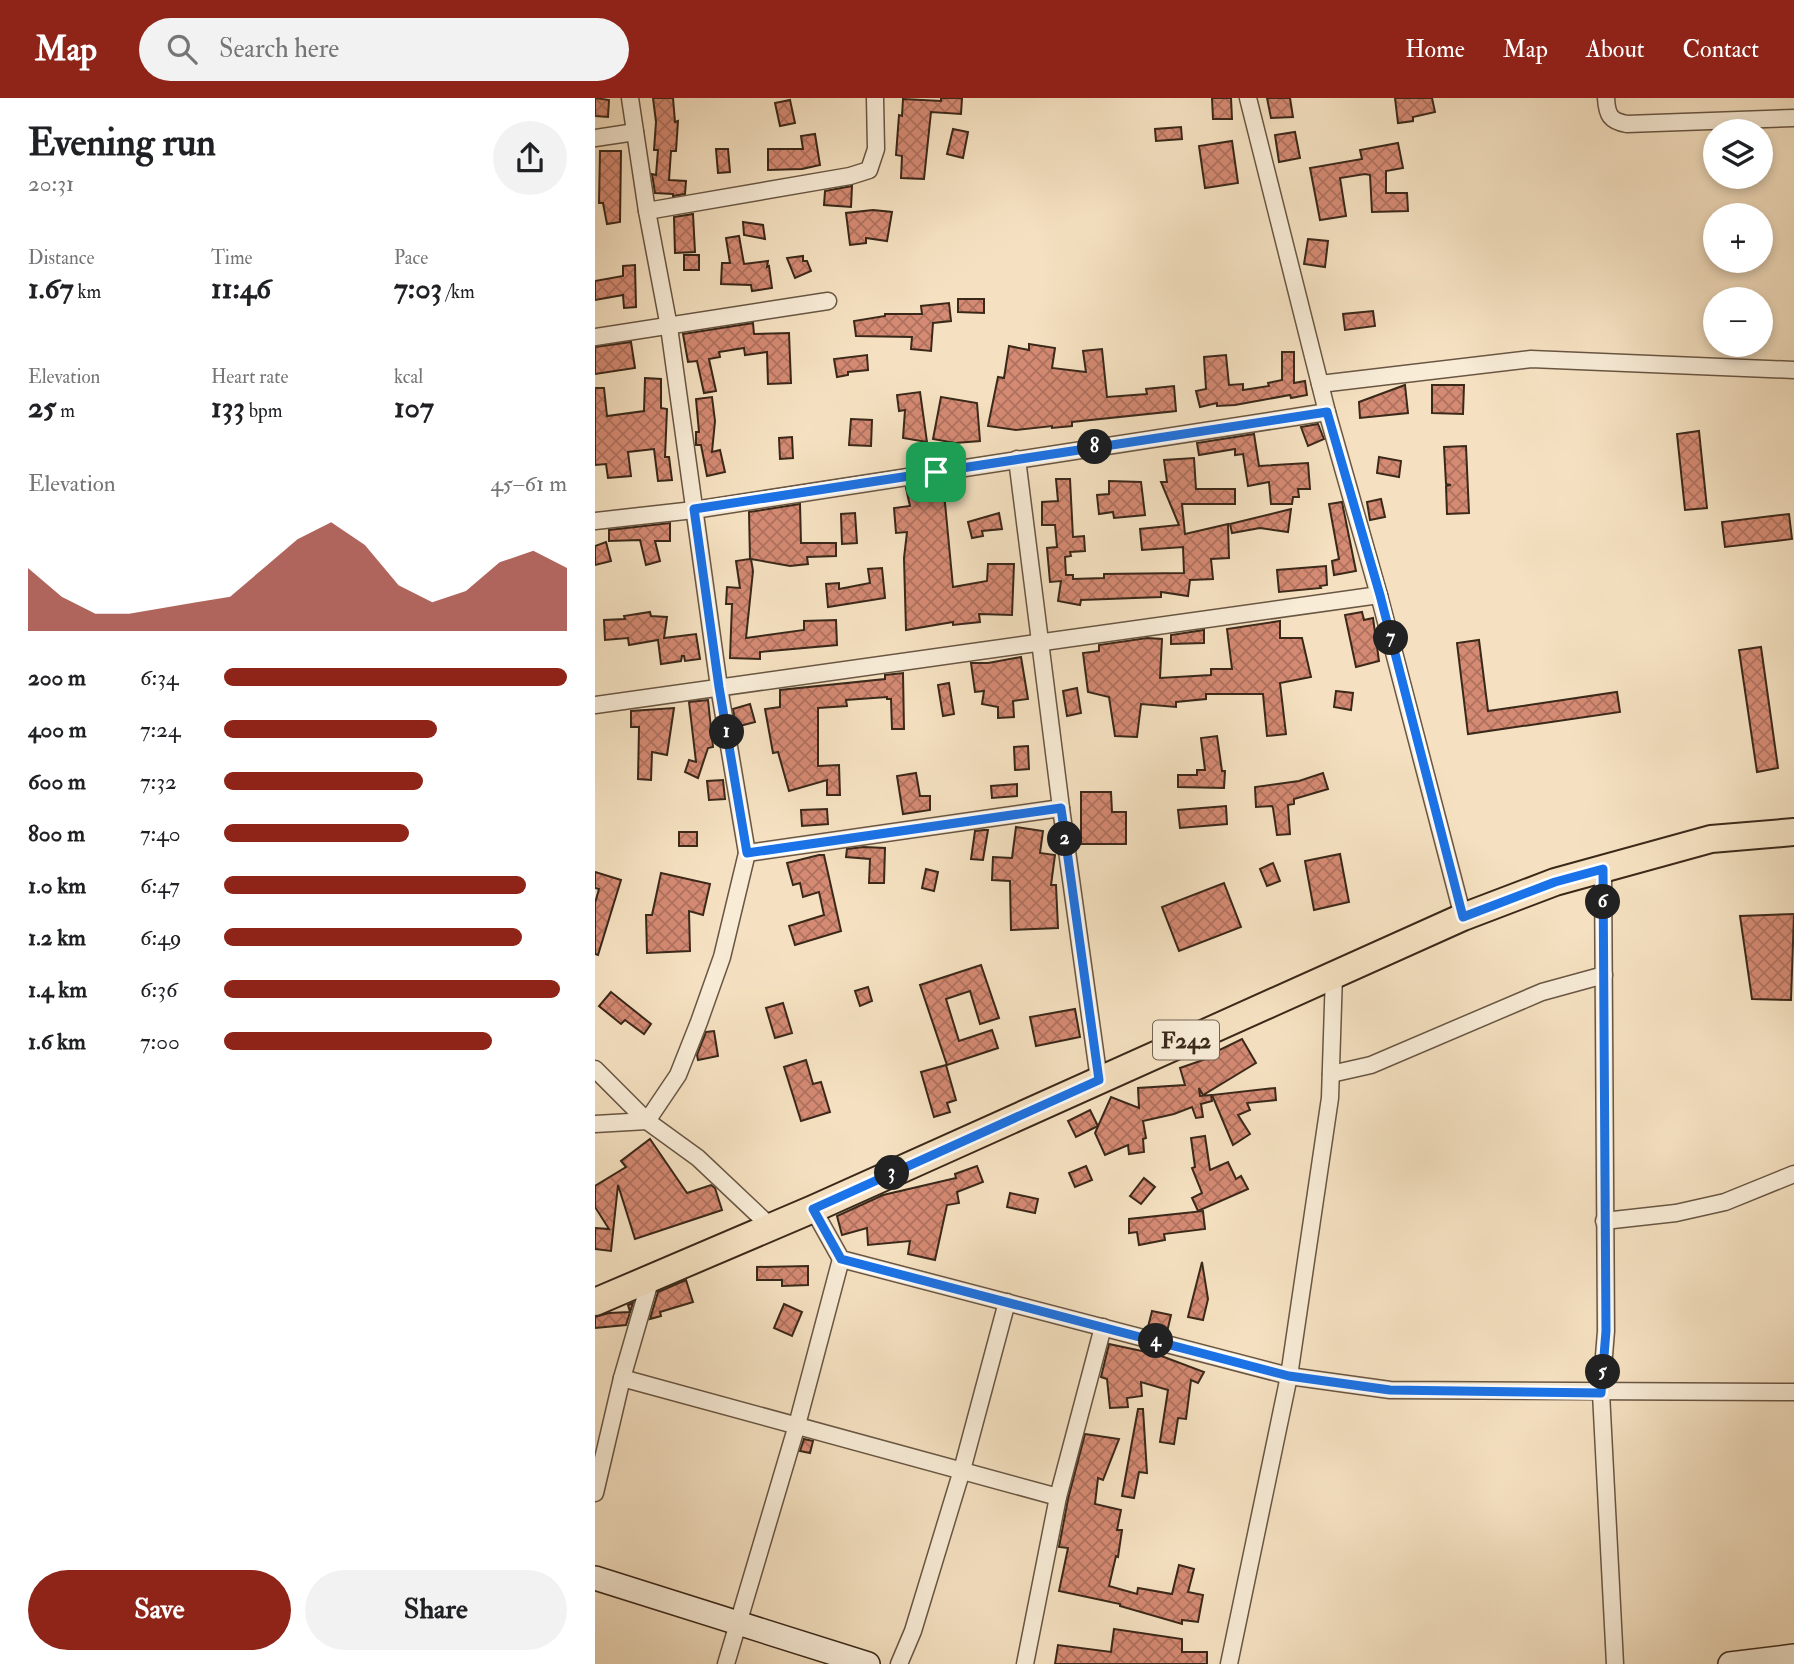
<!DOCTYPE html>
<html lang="en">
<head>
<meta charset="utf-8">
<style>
	body { margin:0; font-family:"IM FELL Double Pica",serif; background:#f2f2f2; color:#202124; height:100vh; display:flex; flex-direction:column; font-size:26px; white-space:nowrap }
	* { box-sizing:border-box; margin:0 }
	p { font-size:23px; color:#757577 }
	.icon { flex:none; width:38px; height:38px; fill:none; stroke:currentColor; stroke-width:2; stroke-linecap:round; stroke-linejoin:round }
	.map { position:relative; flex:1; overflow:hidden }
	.sheet { display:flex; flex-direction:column; background:#fff; width:595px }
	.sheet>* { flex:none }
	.buttons { position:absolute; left:1108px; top:21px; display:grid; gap:14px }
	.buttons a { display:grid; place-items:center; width:70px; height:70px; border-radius:50%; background:#fff; box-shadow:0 4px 10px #0003; font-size:35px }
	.pin { position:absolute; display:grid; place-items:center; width:60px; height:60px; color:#fff; margin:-30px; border-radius:14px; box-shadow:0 4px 10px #0006 }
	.km { position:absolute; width:35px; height:35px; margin:-18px; border-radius:50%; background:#222; color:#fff; font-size:19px; line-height:35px; text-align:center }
	.round { display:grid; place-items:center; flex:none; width:74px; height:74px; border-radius:37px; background:#f2f2f2 }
	.headline { display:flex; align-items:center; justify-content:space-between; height:119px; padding:0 28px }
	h1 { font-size:38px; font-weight:700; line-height:52px }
	.stats { display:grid; grid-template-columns:repeat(3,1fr); gap:10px; height:119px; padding:7px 28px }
	.stats div { display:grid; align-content:center }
	.stats b { font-size:30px; font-weight:700 }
	.stats small { font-size:19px; font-weight:400 }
	.stats p { font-size:19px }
	.chart { height:196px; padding:14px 28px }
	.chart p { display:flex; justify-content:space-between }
	.chart svg { width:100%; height:126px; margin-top:7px; fill:#8f2418; opacity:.7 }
	.cta { display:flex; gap:14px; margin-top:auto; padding:14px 28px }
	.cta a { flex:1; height:80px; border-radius:42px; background:#8f2418; color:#fff; font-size:28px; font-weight:700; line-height:80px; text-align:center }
	.cta a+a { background:#f2f2f2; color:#202124 }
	ul { padding:0 28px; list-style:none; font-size:23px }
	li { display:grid; grid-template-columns:112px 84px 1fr; align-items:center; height:52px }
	li i { height:18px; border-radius:9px; background:#8f2418 }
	header { display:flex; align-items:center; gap:42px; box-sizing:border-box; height:98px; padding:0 35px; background:#8f2418; color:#fff }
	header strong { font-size:33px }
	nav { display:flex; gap:38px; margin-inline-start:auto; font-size:24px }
	.search { width:490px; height:63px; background:#f2f2f2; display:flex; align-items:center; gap:18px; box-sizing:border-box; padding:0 24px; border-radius:38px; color:#757577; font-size:26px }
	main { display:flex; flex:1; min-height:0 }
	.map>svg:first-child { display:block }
	.building { fill:url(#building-cross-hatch); stroke:#3a2819; stroke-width:2 }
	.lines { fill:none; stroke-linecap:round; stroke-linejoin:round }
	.street-casing { stroke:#695643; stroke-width:19 }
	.secondary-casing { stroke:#3a2819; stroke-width:26 }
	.primary-casing { stroke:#3a2819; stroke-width:30 }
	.street { stroke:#f8ecd7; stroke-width:16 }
	.secondary { stroke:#f8ecd7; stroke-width:23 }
	.primary { stroke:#f5e1c1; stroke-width:26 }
	.route-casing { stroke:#fff; stroke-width:14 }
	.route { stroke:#1a73e8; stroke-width:9 }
	.labels { text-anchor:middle; stroke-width:5; stroke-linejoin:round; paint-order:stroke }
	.shield { fill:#f8ecd7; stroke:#736352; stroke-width:2 }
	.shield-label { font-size:23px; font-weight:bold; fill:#3a2819 }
</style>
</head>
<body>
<header>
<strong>Map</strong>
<div class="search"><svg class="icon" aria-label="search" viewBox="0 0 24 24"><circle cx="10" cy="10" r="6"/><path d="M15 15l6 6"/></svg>Search here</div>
<nav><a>Home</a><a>Map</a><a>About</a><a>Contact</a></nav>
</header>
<main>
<section class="sheet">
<div class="headline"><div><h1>Evening run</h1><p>20:31</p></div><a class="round"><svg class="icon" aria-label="share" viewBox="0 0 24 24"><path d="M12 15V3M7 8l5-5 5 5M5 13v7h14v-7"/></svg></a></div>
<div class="stats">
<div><p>Distance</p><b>1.67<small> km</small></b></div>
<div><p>Time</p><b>11:46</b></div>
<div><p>Pace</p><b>7:03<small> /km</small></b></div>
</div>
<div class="stats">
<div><p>Elevation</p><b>25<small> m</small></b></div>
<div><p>Heart rate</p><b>133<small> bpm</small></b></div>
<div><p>kcal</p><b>107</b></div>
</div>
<div class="chart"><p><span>Elevation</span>45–61 m</p>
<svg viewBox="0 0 160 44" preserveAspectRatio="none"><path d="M0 44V22L10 32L20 38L30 38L40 36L50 34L60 32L70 22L80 12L90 6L100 14L110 28L120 34L130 30L140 20L150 16L160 22V44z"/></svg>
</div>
<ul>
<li><b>200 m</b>6:34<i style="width:100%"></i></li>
<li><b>400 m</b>7:24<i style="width:62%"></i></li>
<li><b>600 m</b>7:32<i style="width:58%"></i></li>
<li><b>800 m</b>7:40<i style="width:54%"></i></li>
<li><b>1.0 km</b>6:47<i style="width:88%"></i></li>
<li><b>1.2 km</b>6:49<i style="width:87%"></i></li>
<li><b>1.4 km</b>6:36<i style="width:98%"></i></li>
<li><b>1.6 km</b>7:00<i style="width:78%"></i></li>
</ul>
<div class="cta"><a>Save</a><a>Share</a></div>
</section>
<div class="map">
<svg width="1199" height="1566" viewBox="0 0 1199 1566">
	<defs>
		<pattern id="building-cross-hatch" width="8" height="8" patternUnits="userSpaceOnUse" patternTransform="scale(1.75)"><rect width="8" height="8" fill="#d58a73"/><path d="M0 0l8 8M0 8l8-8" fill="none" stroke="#ae715e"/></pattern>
	</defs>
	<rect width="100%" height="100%" fill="#f5e1c1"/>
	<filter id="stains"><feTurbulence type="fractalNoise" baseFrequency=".00286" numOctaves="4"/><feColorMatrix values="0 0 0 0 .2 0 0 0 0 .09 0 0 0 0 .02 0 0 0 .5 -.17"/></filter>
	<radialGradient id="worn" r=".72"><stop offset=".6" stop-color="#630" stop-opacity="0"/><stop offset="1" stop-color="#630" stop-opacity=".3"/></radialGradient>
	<g class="building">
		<path d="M0,0L14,2L13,19L0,18Z"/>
		<path d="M58,0H78L80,24L83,23L81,53H76L74,82L91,83L90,96L78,98V96L60,95L57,76L61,77L63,52H59L61,24Z"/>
		<path d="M346,0H367L366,16L336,14L329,81L306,80L307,58L301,57L304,17L307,18L308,1L346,3Z"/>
		<path d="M617,0H636L637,21H618Z"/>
		<path d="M672,0H695L698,19L676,20Z"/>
		<path d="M800,0H837L840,14L818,19V23L803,25Z"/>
		<path d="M195,2L200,25L185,28L180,5Z"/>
		<path d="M586,29L587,41L561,43L560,31Z"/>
		<path d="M358,31L373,34L368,60L352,56Z"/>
		<path d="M700,34L705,60L684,64L680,37Z"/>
		<path d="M220,36L225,67L207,71L173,72V51H208L206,38Z"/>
		<path d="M637,43L643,85L610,90L604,48Z"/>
		<path d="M803,45L808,70L791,73V95H812L813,113L777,114L775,77L770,76L745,80L751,118L725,122L715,70L767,61L765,52Z"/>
		<path d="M121,51H133L135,74L123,75Z"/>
		<path d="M5,53H26L25,124L12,126L8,105H4Z"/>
		<path d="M257,88L256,109L229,107L230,93Z"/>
		<path d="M278,112L297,114L292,143L271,140V145L255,147L251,115Z"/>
		<path d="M98,116L100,154L80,155L79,119Z"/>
		<path d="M148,124L168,127L170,141L149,137Z"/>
		<path d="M144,138L149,166L173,163L172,169L174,168L177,190L157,193L156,187L126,186L127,165H135L131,140Z"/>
		<path d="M713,141L733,143L730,169L709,166Z"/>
		<rect x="89" y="157" width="15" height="15"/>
		<path d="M208,158V163H212L216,173L200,180L192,160Z"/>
		<path d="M40,167L41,209L29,210L28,197L0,202V183L28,178V168Z"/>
		<path d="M363,201H389V215L363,214Z"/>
		<path d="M354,205L356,223L338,225L336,253L316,251L317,239L261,238L259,223L290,218V216H327L326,208Z"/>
		<path d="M778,213L780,228L750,232L748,216Z"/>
		<path d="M158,225L159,236L194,235L196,285L173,286L172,254L150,257L149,250L124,254L125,259L114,261L121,293L109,295L102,263L93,264L88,236Z"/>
		<path d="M36,244L40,270L0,276V249Z"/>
		<path d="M434,246L460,250L457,270L491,274L488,253L507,251L512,299L552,296L551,291L579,288L581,313L477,324V328L457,330V328L421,332L393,328L403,279L409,280L414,248L434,252Z"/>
		<path d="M687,254H699V285L710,283L712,297L696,300L695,297L640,307L622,308V305L605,309L601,293L611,291L609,259L631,257L634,287L648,286V292L674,288L673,285L687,282Z"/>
		<path d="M272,257L273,272L253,274V277L242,279L239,261Z"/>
		<path d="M50,280L66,281V310L72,311L70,359H74L77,382L63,383L59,351L33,354L36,378L13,380L11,366L0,367V290H9L12,318L49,313Z"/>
		<path d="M810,287L813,315L765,320L764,304Z"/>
		<path d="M837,287H869L868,316L837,315Z"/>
		<path d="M325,294L332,344L308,340L310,312L304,313L302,297Z"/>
		<path d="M117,299L120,323L117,354L125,352L130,374L112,378L106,347H101V334H104L101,301Z"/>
		<path d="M346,299L382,305L385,343L360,345L338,341Z"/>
		<path d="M256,321L277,322L276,348L254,347Z"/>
		<path d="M723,326L729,341L713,348L706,329Z"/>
		<path d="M1104,333L1112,410L1090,412L1082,336Z"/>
		<path d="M659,336L664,368L713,365L715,391H703L704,399H698L697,406H676L674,384L653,388L648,356L640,357V351L604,357L602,345Z"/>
		<path d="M197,339L198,360L185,361L184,340Z"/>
		<path d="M871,348L874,415L852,416L851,388L856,387L851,386L849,349Z"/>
		<path d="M784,359L806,363L804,379L782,375Z"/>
		<path d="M599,360L601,391H640V406H587L590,436L633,426L634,460L616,461L618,481L595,482L593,498L566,494V499L486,502L485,507L463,503L466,483L455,484L452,450L462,449L460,427H447V404L463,403L461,381H475L478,439L489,438L490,453L475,454L476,458L470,459L471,477H478V481L509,480V476L589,475L588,449L547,452L545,431L584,427L566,384H572L569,362Z"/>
		<path d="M514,383L546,384L550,417L519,420L518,414L504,416L502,397L514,396Z"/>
		<path d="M348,384L358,489L392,483L393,466H419L417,517L384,516L385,524L358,527V524L311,532L309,460L312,434L301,435L299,410L315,408L311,390Z"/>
		<path d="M786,401L790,419L775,422L772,404Z"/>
		<path d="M747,404L761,473L739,477L737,463L744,461L734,406Z"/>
		<path d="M205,406L206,445H241V458L212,459L213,466L195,468L156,461L158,473L151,540L209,532V523L241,522L242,547L165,554V561L135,560L137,506H131L132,489L145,490L141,463L155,461L154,414Z"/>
		<path d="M696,411L693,434L665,430L637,435L635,426Z"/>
		<path d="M260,415L262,445L247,446L246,416Z"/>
		<path d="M404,415L407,431L387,433L388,438L377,440L373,424Z"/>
		<path d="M1194,416L1197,441L1130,449L1127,424Z"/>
		<path d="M75,425V443H60L65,463L51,467L45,442L14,443V432Z"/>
		<path d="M11,444L16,463L0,467V448Z"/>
		<path d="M731,468L732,487L725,488L726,490L684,494L682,472Z"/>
		<path d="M287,470L290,500L233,509L231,486L244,485V491L275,485L273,471Z"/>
		<path d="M55,514L56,518L72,519L69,540L101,536L105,561L90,563L89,558H87L86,563L66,566L63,542L34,547L33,540L10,542L9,522L30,521L29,518Z"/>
		<path d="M767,514L769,522L778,520L784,563L761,569L750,517Z"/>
		<path d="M685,523V540H707L716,579L685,585L691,636L672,638L668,596H611V601L581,604V609L546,606L542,639L520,638L514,599L493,594L488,555L504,553V547L552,540L567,541L565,580L616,577V571H637L632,531Z"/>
		<path d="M609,532V545L576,546V537Z"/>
		<path d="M884,542L893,613L1022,594L1025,614L873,636L862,545Z"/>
		<path d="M1166,549L1183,670L1162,674L1144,552Z"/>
		<path d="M426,559L433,601L418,603L419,619L403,620V609L387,606L389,593L380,594L376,565H393Z"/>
		<path d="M308,575L309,631H297L296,601H292V599L251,602L252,608L223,610V668L244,667L245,697H232V682L194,693L183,654L178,655L170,611L185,609V592L290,581V577Z"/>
		<path d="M354,585L359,616L348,618L343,587Z"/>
		<path d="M482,590L486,615L472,618L468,593Z"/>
		<path d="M741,593L758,595L756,612L739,609Z"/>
		<path d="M113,602L118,649L113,650L103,680L90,674L94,662L101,664L94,604Z"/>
		<path d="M155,606L160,624L141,629L138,611Z"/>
		<path d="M79,610L72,657L57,654L56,682L43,681L44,629H36V613Z"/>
		<path d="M622,638L627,673H630L629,690L583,689V677H602V672H610L606,640Z"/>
		<path d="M433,648L434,671L420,672L419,649Z"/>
		<path d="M321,675L325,698H335V712L308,716L302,678Z"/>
		<path d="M728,675L733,691L699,701V706L693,707L695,736L682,737L678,710L677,708L661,709L660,689L704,683Z"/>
		<path d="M128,682L130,701L114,702L112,683Z"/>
		<path d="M422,686V698L397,700L396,688Z"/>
		<path d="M486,694H516L517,714H531V746H486Z"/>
		<path d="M631,708L632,726L585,730L583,712Z"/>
		<path d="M232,711L233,726L207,728L206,712Z"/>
		<path d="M421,729L448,733L445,755L460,757L456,787H461L463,830L416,832L415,783L397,782L398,759L417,760Z"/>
		<path d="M389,732H393L388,762L376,761L380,733Z"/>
		<rect x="84" y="734" width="18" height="14"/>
		<path d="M269,749L290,750L289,785H274L275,761L251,759L252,751Z"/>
		<path d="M745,756L754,804L719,812L710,763Z"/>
		<path d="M224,757H229L246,833L200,847L194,828L229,817L224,794L208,799L205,785L198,787L192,765Z"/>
		<path d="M678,765L685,783L672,788L665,771Z"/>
		<path d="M331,771L343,774L339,793L327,790Z"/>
		<path d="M0,774L26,782L3,857L0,856V805L4,791L0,790Z"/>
		<path d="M66,775L115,786L108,817L94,813L95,853L52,855L51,817H57Z"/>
		<path d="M629,785L646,829L584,853L567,809Z"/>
		<path d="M1199,816L1196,902L1157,901L1145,818Z"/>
		<path d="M386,867L404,920L385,926L375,893L351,901L364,943L397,932L403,950L352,967L325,887Z"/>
		<path d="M273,889L277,903L265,908L260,893Z"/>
		<path d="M16,894L56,926L49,936L30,922L26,926L4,908Z"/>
		<path d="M188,905L197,935L180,940L171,910Z"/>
		<path d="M480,911L485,939L441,948L435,919Z"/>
		<path d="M119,933L123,958L103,962L102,957L111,934Z"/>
		<path d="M647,941L661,965L608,997L604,990L605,998L616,997L617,1003L606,1006L608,1019L601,1020L597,1009L579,1016L548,1023L551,1040L548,1041L549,1054L534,1056L533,1047L510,1057L500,1035L516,999L544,1010L543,990L590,987L585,970L611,961L610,959Z"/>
		<path d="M211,962L218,986L226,984L235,1014L206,1023L189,969Z"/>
		<path d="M351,967L361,1002L352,1005L355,1014L339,1019L326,974Z"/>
		<path d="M680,990L681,1002L652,1005L655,1012L643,1017L655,1036L638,1047L617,997Z"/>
		<path d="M495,1012L503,1028L481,1039L473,1023Z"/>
		<path d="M610,1038L615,1072L633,1064L641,1081L646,1078L653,1091L603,1113L597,1100L607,1095L597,1070L600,1069L596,1040Z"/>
		<path d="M55,1041L92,1095L116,1087L120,1090L127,1112L40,1141L23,1087L16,1153L0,1151V1130L14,1131L0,1109V1088L31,1069L26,1063Z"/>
		<path d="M382,1068L388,1084L362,1094L364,1105L352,1107L340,1162L313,1156L315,1143L273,1147L272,1130L247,1137L242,1118L288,1097L361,1080L360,1076Z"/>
		<path d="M491,1068L497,1082L480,1089L474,1075Z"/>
		<path d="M549,1080L560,1089L546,1106L535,1098Z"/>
		<path d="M415,1095L443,1101L440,1115L412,1109Z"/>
		<path d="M608,1113L610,1131L569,1136L570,1142L544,1147L542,1134L534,1135V1121Z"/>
		<path d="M607,1164L613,1201L608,1222L593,1219Z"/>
		<path d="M213,1168V1187L187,1188V1182H162V1169Z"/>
		<path d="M91,1182L98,1204L65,1214L66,1218L55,1221L63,1194Z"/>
		<path d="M38,1205L31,1227L0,1230V1219L14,1215L35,1214L33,1207Z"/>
		<path d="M189,1206L207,1214L197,1238L179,1230Z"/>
		<path d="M557,1213L576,1217L572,1234L553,1229Z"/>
		<path d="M514,1246L561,1256L609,1274L603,1285L596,1282L591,1321L583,1320L579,1346L565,1344L573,1292L546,1284L547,1298L532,1300L533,1309L515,1310L512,1281L506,1279Z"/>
		<path d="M543,1311H548L552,1375L544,1374L539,1400L527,1398Z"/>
		<path d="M490,1336L524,1341L508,1382L503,1380L500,1406L526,1412L522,1432H527L523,1459L521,1458L514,1488L542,1496L543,1490L577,1496L584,1467L599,1471L593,1494L608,1497L603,1524L587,1522V1526L525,1508V1506L464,1493L473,1450L464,1449L473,1401Z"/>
		<path d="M209,1341L218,1343L215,1355L205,1353Z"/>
		<path d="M519,1531L587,1541V1554H612V1566H460L463,1547L516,1554Z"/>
	</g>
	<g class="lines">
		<defs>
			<g id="street">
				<path d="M653,0L732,314L784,497L868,819"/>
				<path d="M1011,0C1012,17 1015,23 1032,26L1199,20"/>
				<path d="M0,40L40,34"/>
				<path d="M52,113L255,78L274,72L281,51L280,0"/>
				<path d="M0,239L233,203"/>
				<path d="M725,286L936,261L1199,272"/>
				<path d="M422,361L466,710L504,982"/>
				<path d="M0,423L99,412L732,314"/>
				<path d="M0,607L784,497"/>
				<path d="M152,755L466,710"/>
				<path d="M1008,771L1011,1233L1006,1295L1020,1566"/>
				<path d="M0,971L52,1023L103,1060L175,1128"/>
				<path d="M736,976L776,967L947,894L1009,877"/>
				<path d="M0,1026L52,1023L83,977L104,924L127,859L152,755L124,589L74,229L52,113L35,0"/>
				<path d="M218,1111L246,1161L694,1278L795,1292L1199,1294"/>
				<path d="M1009,1123L1081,1115L1130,1104L1199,1076"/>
				<path d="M27,1280L463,1399"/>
				<path d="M0,1395L27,1280L56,1180"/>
				<path d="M131,1566L202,1327L246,1161"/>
				<path d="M304,1566L318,1533L367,1372L412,1204"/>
				<path d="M430,1566L463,1399L508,1229"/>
				<path d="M634,1566L694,1278L735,1000L739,876"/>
			</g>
			<g id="secondary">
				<path d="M0,1480L273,1566"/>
				<path d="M1135,1566L1199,1558"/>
			</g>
			<path id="primary" d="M0,1204L218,1111L868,819L960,784L1116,741L1199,734"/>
		</defs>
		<use href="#street" class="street-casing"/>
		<use href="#secondary" class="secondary-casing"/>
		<use href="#primary" class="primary-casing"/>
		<use href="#street" class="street"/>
		<use href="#secondary" class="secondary"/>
		<use href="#primary" class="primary"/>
	</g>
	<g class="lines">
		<defs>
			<path id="route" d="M732,314L785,497L868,819L960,784L1008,771L1011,1233L1006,1295L795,1292L694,1278L246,1161L218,1111L504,982L466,710L152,755L124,589L99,411Z"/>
		</defs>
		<use href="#route" class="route-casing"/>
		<use href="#route" class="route"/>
	</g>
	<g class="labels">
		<rect class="shield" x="558" y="922.5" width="66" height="39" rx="5"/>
		<g class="shield-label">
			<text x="591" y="950">F242</text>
		</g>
	</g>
	<rect width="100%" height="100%" filter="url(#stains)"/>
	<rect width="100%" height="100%" fill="url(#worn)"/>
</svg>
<div class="buttons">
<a><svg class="icon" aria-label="layers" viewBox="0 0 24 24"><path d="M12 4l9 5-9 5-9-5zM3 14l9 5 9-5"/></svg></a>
<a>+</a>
<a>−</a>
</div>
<div class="pin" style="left:341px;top:374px;background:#1e9e55"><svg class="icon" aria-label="arrive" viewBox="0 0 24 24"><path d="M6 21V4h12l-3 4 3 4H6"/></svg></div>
<b class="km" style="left:132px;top:634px">1</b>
<b class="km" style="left:470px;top:741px">2</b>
<b class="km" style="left:297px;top:1075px">3</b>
<b class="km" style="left:561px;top:1243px">4</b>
<b class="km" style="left:1008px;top:1274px">5</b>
<b class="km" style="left:1008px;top:804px">6</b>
<b class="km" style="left:796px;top:540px">7</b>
<b class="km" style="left:500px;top:349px">8</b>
</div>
</main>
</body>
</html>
